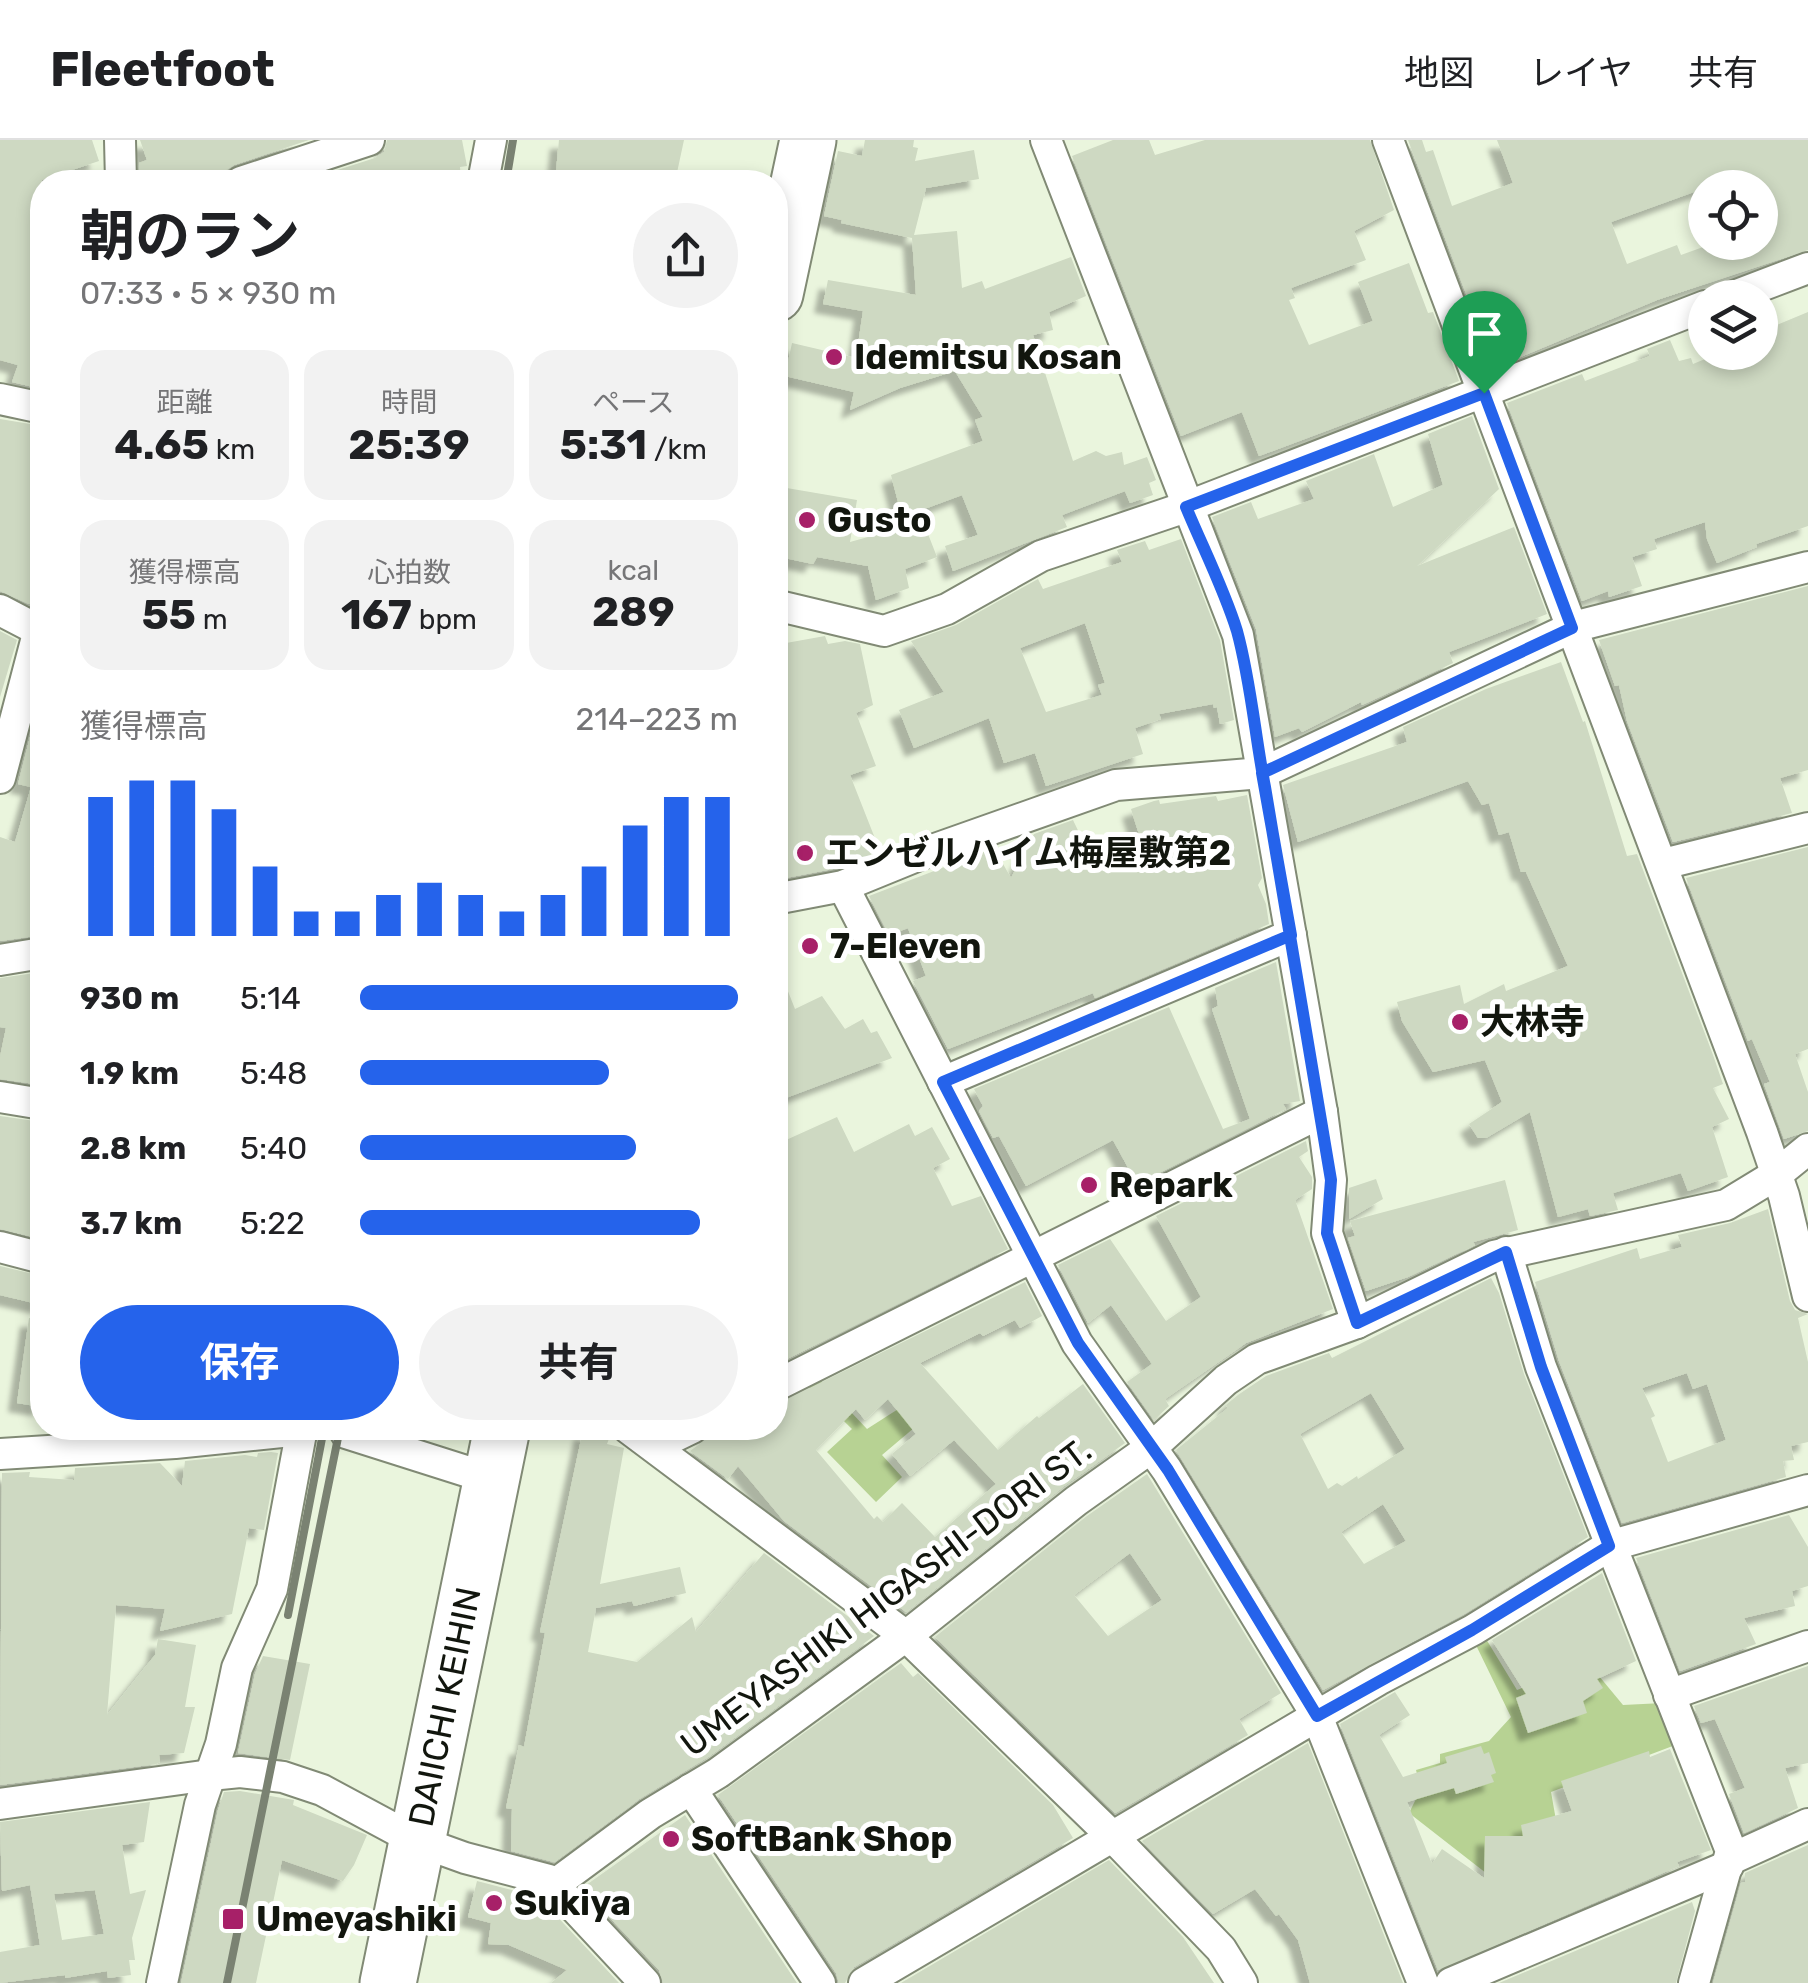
<!DOCTYPE html>
<html lang="ja">
<head>
<meta charset="utf-8">
<style>
	body { margin:0; font-family:Rubik,"Noto Sans JP",sans-serif; background:#f2f2f2; color:#202124; height:100vh; display:flex; flex-direction:column; font-size:38px; white-space:nowrap }
	* { box-sizing:border-box; margin:0 }
	p { font-size:32px; color:#757577 }
	.icon { flex:none; width:55px; height:55px; fill:none; stroke:currentColor; stroke-width:2; stroke-linecap:round; stroke-linejoin:round }
	.map { position:relative; flex:1; overflow:hidden }
	.details { position:absolute; left:30px; top:30px; width:758px; height:1270px; display:flex; flex-direction:column; background:#fff; border-radius:40px; box-shadow:0 5px 15px #0003 }
	.details>* { flex:none }
	.fabs { position:absolute; left:1688px; top:30px; display:grid; gap:20px }
	.fabs a { display:grid; place-items:center; width:90px; height:90px; border-radius:50%; background:#fff; box-shadow:0 5px 15px #0003; font-size:50px }
	.pin { position:absolute; display:grid; place-items:center; width:85px; height:85px; color:#fff; margin:-102px -42px; border-radius:50% 50% 50% 0; rotate:-45deg; box-shadow:0 0 10px #0007 }
	.pin .icon { rotate:45deg }
	.round { display:grid; place-items:center; flex:none; width:105px; height:105px; border-radius:52px; background:#f2f2f2 }
	.headline { display:flex; align-items:center; justify-content:space-between; height:170px; padding:0 50px }
	h1 { font-size:55px; font-weight:700; line-height:75px }
	.figures { display:grid; grid-template-columns:repeat(3,1fr); gap:15px; height:170px; padding:10px 50px }
	.figures div { display:grid; align-content:center; border-radius:25px; background:#f2f2f2; text-align:center }
	.figures b { font-size:42px; font-weight:700 }
	.figures small { font-size:28px; font-weight:400 }
	.figures p { font-size:28px }
	.chart { height:280px; padding:20px 50px }
	.chart p { display:flex; justify-content:space-between }
	.chart svg { width:100%; height:180px; margin-top:10px; stroke:#2563eb; stroke-width:6 }
	.button { display:flex; gap:20px; margin-top:auto; padding:20px 50px }
	.button a { flex:1; height:115px; border-radius:60px; background:#2563eb; color:#fff; font-size:40px; font-weight:700; line-height:115px; text-align:center }
	.button a+a { background:#f2f2f2; color:#202124 }
	ul { padding:0 50px; list-style:none; font-size:32px }
	li { display:grid; grid-template-columns:160px 120px 1fr; align-items:center; height:75px }
	li i { height:25px; border-radius:12px; background:#2563eb }
	header { display:flex; align-items:center; gap:60px; box-sizing:border-box; height:140px; padding:0 50px; background:#fff; border-bottom:2px solid #e0e0e0 }
	header strong { font-size:48px }
	nav { display:flex; gap:55px; margin-inline-start:auto; font-size:35px }
	.map>svg:first-child { display:block }
	.green { fill:#b7d293 }
	.building { fill:#ced9c2; fill-rule:evenodd; filter:url(#shadow) }
	.lines { fill:none; stroke-linecap:round; stroke-linejoin:round }
	.street-casing { stroke:#818a75; stroke-width:34 }
	.highway-casing { stroke:#818a75; stroke-width:59 }
	.street { stroke:#fff; stroke-width:30 }
	.highway { stroke:#fff; stroke-width:55 }
	.rail { stroke:#7a8272; stroke-width:8 }
	.route-casing { stroke:#fff; stroke-width:20 }
	.route { stroke:#2563eb; stroke-width:12 }
	.poi-dot { fill:#a72068; stroke:#fff; stroke-width:4 }
	.labels { text-anchor:middle; stroke-width:10; stroke-linejoin:round; paint-order:stroke }
	.poi-label { font-size:35px; font-weight:bold; fill:#12160e; stroke:#fff; text-anchor:start }
	.street-label { font-size:35px; fill:#12160e; stroke:#fff }
</style>
</head>
<body>
<header>
<strong>Fleetfoot</strong>
<nav><a>地図</a><a>レイヤ</a><a>共有</a></nav>
</header>
<div class="map">
<svg width="1808" height="1843" viewBox="0 0 1808 1843">
	<defs>
		<filter id="shadow"><feDropShadow dx="-9" dy="9" stdDeviation="2.5" flood-color="#0004"/></filter>
	</defs>
	<rect width="100%" height="100%" fill="#eaf5dd"/>
	<g class="green">
		<path d="M815,1234L867,1289L906,1264L921,1282L882,1315L902,1337L876,1362L827,1312L852,1289L803,1241Z"/>
		<path d="M1483,1494L1517,1550L1573,1528L1594,1530L1623,1565L1663,1563L1678,1604L1551,1652L1562,1714L1509,1751L1409,1673L1421,1649L1416,1630L1440,1623V1614L1489,1601L1511,1577L1473,1499Z"/>
	</g>
	<g class="building">
		<path d="M0,0H92L99,21L42,40V249L12,242L18,225L0,220Z"/>
		<path d="M140,0H309L234,25L226,30L223,42H140L139,23L147,20Z"/>
		<path d="M387,0H462L467,26L460,27L461,42H300L375,18L384,12Z"/>
		<path d="M559,0H684L675,42H555Z"/>
		<path d="M865,0H914L913,7L918,8L915,21L974,10L979,39L926,48L914,95L957,91L962,148L982,141L985,149L1071,117L1086,156L1049,172L1053,190L1033,195L1073,321L1096,311L1106,316L1122,312L1124,325L1147,317L1156,340L1149,343L1153,355L1130,363L1125,351L1062,375L1067,387L953,431L945,406L978,395L962,355L919,371L937,417L905,429L909,448L876,460L868,426L817,417L813,424L775,416V346L857,360L850,402L886,392L914,373L902,377L891,335L983,301L975,280L983,277L955,231L900,248L850,270L854,252L785,236L792,203L856,218L863,171L823,164L828,140L916,155L912,98L841,83L842,80L824,76L838,11L862,16Z"/>
		<path d="M1113,0H1149L1155,15L1205,0H1370L1394,70L1354,91L1366,120L1291,148L1295,158L1289,160L1309,205L1373,181L1358,142L1409,123L1428,173L1433,172L1459,241L1259,316L1242,272L1181,296L1072,16Z"/>
		<path d="M1408,0H1422L1426,12L1433,10L1452,66L1513,43L1497,0H1808V110L1657,160L1494,228ZM1705,48H1760V102H1717L1681,115L1677,105L1627,124L1611,82Z"/>
		<path d="M1808,172V386L1756,404L1757,407L1717,423L1707,399L1705,382L1654,399L1657,409L1632,417L1642,446L1609,457L1608,451L1582,461L1507,263L1582,234L1585,241L1650,216L1647,209L1670,200L1679,221L1691,218L1693,224L1722,212H1760V192Z"/>
		<path d="M1472,276L1499,349L1417,426L1514,387L1547,474L1449,512L1453,523L1362,565L1361,562L1302,592L1299,588L1275,597L1256,489L1212,377L1251,362L1258,379L1314,359L1306,341L1374,314L1393,367L1443,345L1428,294Z"/>
		<path d="M0,279L42,286V460L29,464L0,451Z"/>
		<path d="M1181,399L1220,500L1234,580L1220,584L1217,567L1214,568L1213,564L1159,574L1161,579L1135,588L1143,614L1046,646L1035,613L1004,623L989,578L914,608L899,570L944,552L911,501L956,485L1038,439L1043,449L1122,422L1117,410L1145,401L1149,410ZM1085,483L1105,543L1098,545L1102,555L1046,572L1020,508Z"/>
		<path d="M1808,446V630L1780,638L1792,673L1673,702L1627,581L1619,545L1615,546L1599,500Z"/>
		<path d="M0,491L17,500L0,557Z"/>
		<path d="M825,496L828,504L845,501L860,504L873,565L856,573L876,626L850,635L880,711L838,728L775,740V505Z"/>
		<path d="M1561,522L1583,582L1585,581L1627,716L1637,714L1713,915L1723,944L1713,948L1729,979L1712,987L1728,1037L1688,1051L1681,1033L1613,1053L1618,1070L1590,1076L1588,1069L1558,1077L1530,972L1486,998H1478L1469,984L1502,962L1485,920L1433,932L1402,881L1397,862L1460,845L1464,864L1504,844L1506,851L1568,826L1526,732H1521L1509,692L1499,695L1489,663L1482,665L1468,641L1298,702L1283,645L1407,602L1403,587L1486,549Z"/>
		<path d="M42,550V795L0,801V697L15,702L31,647L18,644Z"/>
		<path d="M1247,655L1262,738L1258,745L1266,764L1269,784L1095,858L1093,853L948,909L913,841L926,836L908,788L889,795L869,756L994,708L1011,738L1034,694L1073,680L1095,726L1143,707L1131,669L1154,661L1159,660L1160,664L1216,656L1218,661Z"/>
		<path d="M1808,707V909L1795,914L1808,952V991L1784,999L1764,944L1770,942L1752,899L1748,901L1686,738Z"/>
		<path d="M776,821L795,869L822,856L845,889L863,879L871,893L877,891L892,918L775,962Z"/>
		<path d="M1276,822L1300,961L1283,964L1286,969L1137,1044L1113,1000L1026,1046L999,996L993,998L979,971L983,966L974,949L1169,867L1223,989L1250,979L1212,869L1218,866L1215,848Z"/>
		<path d="M42,832V945L0,939V917L6,888L0,887V838Z"/>
		<path d="M0,976L42,982V1099L0,1089Z"/>
		<path d="M837,977L854,1012L909,984L915,996L932,987L950,1019L933,1028L952,1066L981,1056L1008,1109L775,1225V1005Z"/>
		<path d="M1306,1001L1308,1011L1299,1017L1312,1037V1049L1295,1060L1333,1169L1246,1203L1165,1259L1169,1266L1154,1280L1127,1242L1152,1224L1111,1165L1088,1183L1058,1125L1110,1099L1166,1181L1201,1157L1156,1076Z"/>
		<path d="M1376,1039L1383,1059L1349,1079V1048Z"/>
		<path d="M1505,1040L1518,1090L1473,1102L1475,1105L1408,1137L1366,1151L1348,1098L1355,1096L1350,1081Z"/>
		<path d="M1768,1069L1790,1161L1795,1170L1808,1174L1798,1178L1808,1222V1302L1791,1306L1794,1320L1783,1321L1786,1337L1622,1383L1559,1221L1535,1142L1637,1108L1640,1119L1682,1107L1678,1095L1730,1083ZM1687,1233L1693,1249L1707,1244L1726,1300L1668,1322L1651,1278L1655,1276L1642,1248Z"/>
		<path d="M0,1126L42,1136V1165L0,1155Z"/>
		<path d="M1491,1138L1499,1153L1524,1234L1588,1397L1464,1474L1323,1550L1176,1310L1228,1268L1226,1265L1238,1255L1266,1236L1329,1213L1332,1218ZM1371,1253L1405,1309L1358,1339L1357,1336L1342,1346L1337,1343L1328,1349L1300,1294ZM1383,1364L1406,1401L1364,1424L1341,1392Z"/>
		<path d="M1025,1142L1042,1176L1020,1188L1015,1180L983,1196L980,1193L920,1223L998,1310L1037,1276L1039,1278L1083,1244L1125,1303L1064,1346L906,1472L784,1381L738,1326L728,1339L690,1311L707,1299L710,1288H775V1265ZM888,1259L916,1294L892,1314L910,1336L954,1300L996,1344L935,1397L902,1363L883,1382L877,1376L874,1379L816,1310L856,1269L865,1280Z"/>
		<path d="M29,1178L42,1179V1267L17,1263Z"/>
		<path d="M583,1290L610,1296L607,1304L624,1308L600,1444L680,1427L686,1453L634,1466L632,1461L596,1468L588,1512L637,1522L692,1477L696,1492L764,1413L874,1496L708,1617L639,1659L554,1722L511,1711L512,1669L506,1668L519,1605L524,1607L545,1493L540,1492Z"/>
		<path d="M271,1312L278,1313L264,1390L249,1388L232,1474L160,1491L165,1469L116,1465L107,1575L155,1515L158,1499L196,1505L185,1567H195L184,1613L159,1615L160,1622L156,1624L0,1645L2,1333L30,1332L29,1337L74,1340L75,1328L160,1323L182,1346L185,1321L245,1315L257,1317L258,1313Z"/>
		<path d="M1147,1334L1281,1553L1239,1579L1248,1595L1115,1673L935,1497L1087,1376ZM1130,1413L1162,1460L1108,1496L1074,1455Z"/>
		<path d="M1789,1375L1808,1407V1446L1792,1451L1795,1466L1744,1478L1756,1504L1680,1531L1636,1418Z"/>
		<path d="M1602,1433L1636,1521L1597,1539L1603,1548L1583,1561L1587,1573L1528,1593L1516,1558L1526,1554L1492,1500Z"/>
		<path d="M263,1516L310,1524L290,1620L238,1613L255,1534Z"/>
		<path d="M901,1523L913,1537L918,1533L1053,1665L1073,1698L854,1827L845,1843H839L836,1833L718,1655Z"/>
		<path d="M1808,1526V1623L1785,1628L1798,1668L1744,1693L1729,1654L1745,1648L1715,1579L1701,1583L1694,1566Z"/>
		<path d="M1395,1552L1410,1575L1379,1595L1403,1637L1447,1623L1445,1617L1481,1606L1484,1614L1489,1612L1496,1633L1491,1635L1494,1642L1456,1654L1454,1648L1407,1662L1432,1724L1442,1709L1484,1738L1485,1696H1523L1521,1685L1572,1671L1561,1641L1649,1611L1650,1617L1670,1609L1711,1710L1677,1722L1679,1726L1438,1830L1340,1584Z"/>
		<path d="M1308,1603L1403,1843H1310L1298,1800L1279,1774L1276,1776L1255,1749L1213,1774L1142,1701Z"/>
		<path d="M240,1651L294,1660L293,1665L367,1695L354,1725L343,1741L282,1720L256,1843H181L218,1670L224,1652Z"/>
		<path d="M150,1662L144,1702L122,1705L130,1754L146,1750L132,1798L135,1820H129L131,1835L108,1838L107,1831L65,1838V1835L0,1843V1812L40,1805L30,1745L2,1751L0,1682ZM95,1750L104,1794L62,1800L54,1754Z"/>
		<path d="M685,1675L797,1843H663L659,1830L582,1748Z"/>
		<path d="M1808,1705V1843H1713L1741,1743L1745,1742V1733Z"/>
		<path d="M1109,1720L1183,1797L1214,1843H901Z"/>
		<path d="M477,1741L539,1757L619,1843H551L567,1830L509,1805L488,1804L491,1783L468,1777Z"/>
		<path d="M1692,1762L1695,1771L1676,1843H1499Z"/>
	</g>
	<g class="lines">
		<defs>
			<g id="street">
				<path d="M120,0L121,42"/>
				<path d="M1046,0L1238,495L1322,972L1331,1040L1327,1093L1357,1183"/>
				<path d="M1388,0L1762,992L1784,1056L1808,1156"/>
				<path d="M241,42L369,0"/>
				<path d="M483,42L491,0"/>
				<path d="M1729,158L1808,128"/>
				<path d="M0,259L42,268"/>
				<path d="M775,465L884,491L947,469L1041,416L1186,367L1705,166"/>
				<path d="M0,470L42,492"/>
				<path d="M0,638L42,478"/>
				<path d="M1663,724L1808,688"/>
				<path d="M843,746L1077,1203L1167,1330L1317,1576L1423,1843"/>
				<path d="M775,759L843,746L924,713L1116,645L1262,633L1573,487L1808,427"/>
				<path d="M0,820L42,813"/>
				<path d="M943,942L1291,795"/>
				<path d="M0,957L42,964"/>
				<path d="M0,1107L42,1118"/>
				<path d="M1506,1112L1541,1227L1731,1711L1694,1843"/>
				<path d="M775,1246L1322,972"/>
				<path d="M628,1288L906,1496L1112,1696L1221,1809L1242,1843"/>
				<path d="M346,1293L491,1339"/>
				<path d="M655,1306L692,1288"/>
				<path d="M0,1314L175,1303L301,1290"/>
				<path d="M1669,1555L1808,1506"/>
				<path d="M691,1649L820,1843"/>
				<path d="M0,1664L210,1635L240,1632L283,1637L322,1650L415,1700L465,1718L549,1740L645,1843"/>
				<path d="M1731,1719L1808,1684"/>
				<path d="M554,1745L650,1674L718,1633L906,1496L1076,1361L1152,1307L1226,1240L1257,1219L1357,1183L1494,1116L1726,1065L1777,1034L1808,1009"/>
				<path d="M162,1843L200,1665L221,1604L237,1528L272,1449L302,1288"/>
				<path d="M864,1843L1378,1540L1473,1490L1609,1406L1808,1350"/>
				<path d="M1451,1843L1728,1726"/>
			</g>
			<g id="highway">
				<path d="M775,154L808,0"/>
				<path id="s1" d="M388,1843L502,1288"/>
			</g>
		</defs>
		<use href="#street" class="street-casing"/>
		<use href="#highway" class="highway-casing"/>
		<use href="#street" class="street"/>
		<use href="#highway" class="highway"/>
		<g class="rail">
			<path d="M506,42L513,0"/>
			<path d="M288,1475L324,1288"/>
			<path d="M227,1843L340,1288"/>
		</g>
	</g>
	<g class="lines">
		<defs>
			<path id="route" d="M1484,253L1572,488L1262,633L1291,795L943,942L1078,1203L1168,1330L1317,1576L1472,1490L1609,1406L1541,1227L1506,1112L1357,1183L1327,1093L1331,1040L1265,647C1255,596 1251,542 1237,491C1224,449 1203,408 1186,367L1484,253"/>
		</defs>
		<use href="#route" class="route-casing"/>
		<use href="#route" class="route"/>
	</g>
	<g class="poi-dot">
		<circle cx="834" cy="217" r="10"/>
		<circle cx="807" cy="380" r="10"/>
		<circle cx="805" cy="713" r="10"/>
		<circle cx="810" cy="806" r="10"/>
		<circle cx="1460" cy="882" r="10"/>
		<circle cx="1089" cy="1045" r="10"/>
		<circle cx="671" cy="1699" r="10"/>
		<circle cx="494" cy="1763" r="10"/>
		<rect x="221" y="1767" width="24" height="24" rx="5"/>
	</g>
	<g class="labels">
		<g class="poi-label">
			<text x="854" y="229">Idemitsu Kosan</text>
			<text x="827" y="392">Gusto</text>
			<text x="825" y="725">エンゼルハイム梅屋敷第2</text>
			<text x="830" y="818">7-Eleven</text>
			<text x="1480" y="894">大林寺</text>
			<text x="1109" y="1057">Repark</text>
			<text x="691" y="1711">SoftBank Shop</text>
			<text x="514" y="1775">Sukiya</text>
			<text x="256" y="1791">Umeyashiki</text>
		</g>
		<g class="street-label">
			<text transform="translate(886 1457) rotate(-37)" y="12">UMEYASHIKI HIGASHI-DORI ST.</text>
			<text dy="12" stroke="none"><textPath href="#s1" startOffset="282">DAIICHI KEIHIN</textPath></text>
		</g>
	</g>
</svg>
<div class="fabs">
<a><svg class="icon" aria-label="locate" viewBox="0 0 24 24"><circle cx="12" cy="12" r="6"/><path d="M12 2v4M12 18v4M2 12h4M18 12h4"/></svg></a>
<a><svg class="icon" aria-label="layers" viewBox="0 0 24 24"><path d="M12 4l9 5-9 5-9-5zM3 14l9 5 9-5"/></svg></a>
</div>
<div class="pin" style="left:1484px;top:253px;background:#1e9e55"><svg class="icon" aria-label="arrive" viewBox="0 0 24 24"><path d="M6 21V4h12l-3 4 3 4H6"/></svg></div>
<section class="details">
<div class="headline"><div><h1>朝のラン</h1><p>07:33 · 5 × 930 m</p></div><a class="round"><svg class="icon" aria-label="share" viewBox="0 0 24 24"><path d="M12 15V3M7 8l5-5 5 5M5 13v7h14v-7"/></svg></a></div>
<div class="figures">
<div><p>距離</p><b>4.65<small> km</small></b></div>
<div><p>時間</p><b>25:39</b></div>
<div><p>ペース</p><b>5:31<small> /km</small></b></div>
</div>
<div class="figures">
<div><p>獲得標高</p><b>55<small> m</small></b></div>
<div><p>心拍数</p><b>167<small> bpm</small></b></div>
<div><p>kcal</p><b>289</b></div>
</div>
<div class="chart"><p><span>獲得標高</span>214–223 m</p>
<svg viewBox="0 0 160 44" preserveAspectRatio="none"><path d="M5 44V10M15 44V6M25 44V6M35 44V13M45 44V27M55 44V38M65 44V38M75 44V34M85 44V31M95 44V34M105 44V38M115 44V34M125 44V27M135 44V17M145 44V10M155 44V10"/></svg>
</div>
<ul>
<li><b>930 m</b>5:14<i style="width:100%"></i></li>
<li><b>1.9 km</b>5:48<i style="width:66%"></i></li>
<li><b>2.8 km</b>5:40<i style="width:73%"></i></li>
<li><b>3.7 km</b>5:22<i style="width:90%"></i></li>
</ul>
<div class="button"><a>保存</a><a>共有</a></div>
</section>
</div>
</body>
</html>
